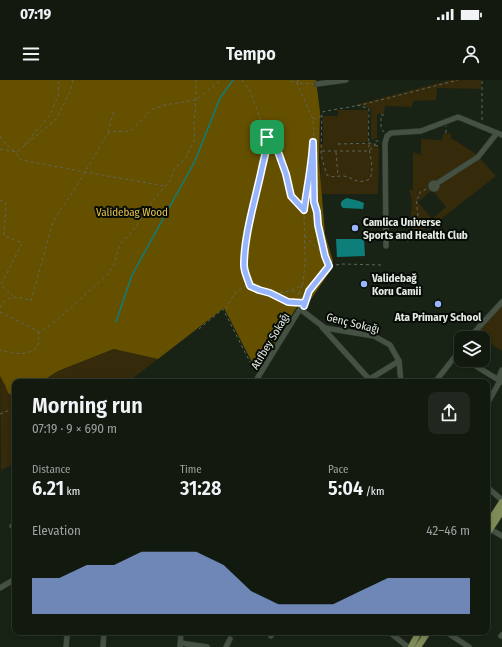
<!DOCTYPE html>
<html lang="en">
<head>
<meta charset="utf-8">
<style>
	body { margin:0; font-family:"Fira Sans Condensed",sans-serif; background:#1f271e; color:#f1f3f6; height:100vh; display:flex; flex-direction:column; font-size:15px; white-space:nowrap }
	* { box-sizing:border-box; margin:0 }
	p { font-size:13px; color:#9ca19f }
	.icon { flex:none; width:22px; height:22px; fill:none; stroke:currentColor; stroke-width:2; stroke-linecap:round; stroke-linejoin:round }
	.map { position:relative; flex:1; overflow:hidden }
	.drawer { position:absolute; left:12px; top:299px; width:478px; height:256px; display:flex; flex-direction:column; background:#121a10; border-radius:8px; box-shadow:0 2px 6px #0003,0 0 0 1px #313830 }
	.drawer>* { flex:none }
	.controls { position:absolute; left:454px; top:251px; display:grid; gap:8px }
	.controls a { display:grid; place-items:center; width:36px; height:36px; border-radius:8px; background:#121a10; box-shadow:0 2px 6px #0003,0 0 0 1px #313830; font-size:20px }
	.pin { position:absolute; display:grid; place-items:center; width:34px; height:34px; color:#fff; margin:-17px; border-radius:8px; box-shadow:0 2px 6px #0006 }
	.round { display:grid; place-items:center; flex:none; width:42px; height:42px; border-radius:8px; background:#1f271e }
	.headline { display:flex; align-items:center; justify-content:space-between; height:68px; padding:0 20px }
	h1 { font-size:22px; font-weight:600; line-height:30px }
	.stats { display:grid; grid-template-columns:repeat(3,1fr); gap:6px; height:68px; padding:4px 20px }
	.stats div { display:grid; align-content:center }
	.stats b { font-size:20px; font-weight:600 }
	.stats small { font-size:11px; font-weight:400 }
	.stats p { font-size:11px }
	.chart { height:112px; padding:8px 20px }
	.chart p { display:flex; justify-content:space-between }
	.chart svg { width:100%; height:72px; margin-top:4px; fill:#97b6fd; opacity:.7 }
	.status { display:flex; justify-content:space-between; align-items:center; height:28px; padding:0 20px; background:#121a10; direction:ltr }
	.status svg { height:11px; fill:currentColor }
	header { display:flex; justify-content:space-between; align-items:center; height:52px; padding:0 20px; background:#121a10; font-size:18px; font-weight:600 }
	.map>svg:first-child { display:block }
	.green { fill:#352a0a; fill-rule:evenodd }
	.forest { fill:#655000 }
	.water { fill:#0d7e7a }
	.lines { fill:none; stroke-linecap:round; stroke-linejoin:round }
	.stream { stroke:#0d7e7a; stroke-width:1.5 }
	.minor-casing { stroke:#353d34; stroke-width:6 }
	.major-casing { stroke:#353d34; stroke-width:7 }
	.path { stroke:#5d675c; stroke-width:1; stroke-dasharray:3 3; stroke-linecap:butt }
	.minor { stroke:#455143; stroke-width:5 }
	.major { stroke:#808c57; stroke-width:6 }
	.route-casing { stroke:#fff; stroke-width:8 }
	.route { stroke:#97b6fd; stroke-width:5 }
	.poi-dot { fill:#97b6fd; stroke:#060b06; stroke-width:1.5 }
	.labels { text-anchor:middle; stroke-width:4; stroke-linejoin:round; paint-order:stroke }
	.park-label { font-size:11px; fill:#eac34b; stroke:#060b06 }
	.poi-label { font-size:11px; font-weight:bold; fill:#e4ebe3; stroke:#060b06; text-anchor:start }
	.street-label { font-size:11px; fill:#e4ebe3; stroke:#060b06 }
</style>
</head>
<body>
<div class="status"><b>07:19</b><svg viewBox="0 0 49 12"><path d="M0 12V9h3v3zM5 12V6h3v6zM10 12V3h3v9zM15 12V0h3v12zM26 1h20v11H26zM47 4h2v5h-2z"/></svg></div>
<header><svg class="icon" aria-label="menu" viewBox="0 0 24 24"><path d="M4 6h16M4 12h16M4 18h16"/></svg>Tempo<svg class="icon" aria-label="person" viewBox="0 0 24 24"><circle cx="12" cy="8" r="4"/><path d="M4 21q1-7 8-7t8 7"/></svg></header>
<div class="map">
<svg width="502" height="567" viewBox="0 0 502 567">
	<rect width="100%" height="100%" fill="#182316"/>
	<g class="green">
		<path d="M450,0H481V9L437,8L436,20L413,21L412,27L385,26L384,34H377V58L371,60V29L358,24Z"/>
		<path d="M338,30H368V62L338,63H375L376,66H379L378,114H321L320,64H323V36H338Z"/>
		<path d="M445,53L451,54V58L476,74L496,96L436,143L413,155V139H410C412,130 413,118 409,110H413V72L421,75V59L442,60L443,54ZM432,110L446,127L432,139L418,122Z"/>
		<path d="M502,222V271L483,259V258H481L473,253Z"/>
		<path d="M115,269L158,279L128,302H41L58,291Z"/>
		<path d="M0,296L5,305L8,313L15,317V383L1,390Z"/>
	</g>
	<path class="forest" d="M0,0H316L320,32L319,81L325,154L333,181L331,190L305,228L298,225L257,292L224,228L158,279L114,269L58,291L41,302H15V317L8,313L5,305L0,296Z"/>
	<g class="water">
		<path d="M347,118L359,121L364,123L363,129L343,128C338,123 342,120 347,118Z"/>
		<path d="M336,159H364L365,176L337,177Z"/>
	</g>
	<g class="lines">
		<path class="stream" d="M116,242L132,195L195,81L220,18L233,0"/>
		<defs>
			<g id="minor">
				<path d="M317,4L346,0"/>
				<circle cx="434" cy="106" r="3"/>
				<path d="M436,104L478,77L497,53"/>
				<path d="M386,166L385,63L387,56L391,53L421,51L458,37L502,55"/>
				<path d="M322,247L369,299"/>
				<path d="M469,258L502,222"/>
				<path d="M466,280L502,302"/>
				<path d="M255,302L300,229L325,248L374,256L390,265L399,281L401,302"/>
				<path d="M365,302L399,281"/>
				<path d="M435,302L461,269"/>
				<path d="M487,324L500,301L499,297L502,290"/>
				<path d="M487,407L502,420"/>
				<path d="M12,446L15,445"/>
				<path d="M490,449L502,456"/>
				<path d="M0,508L15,499"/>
				<path d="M389,552L408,567"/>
				<path d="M446,552L469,567"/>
				<path d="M271,556L273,552"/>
				<path d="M501,556L502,555"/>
				<path d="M181,563L207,567"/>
				<path d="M66,567L67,556"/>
				<path d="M103,567L104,552"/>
				<path d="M180,567L181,552"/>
				<path d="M226,567L230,559"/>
			</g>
			<g id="major">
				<path d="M487,445L502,422"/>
				<path d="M487,454L502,431"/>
				<path d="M411,567L419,552"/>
				<path d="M418,567L428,552"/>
			</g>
		</defs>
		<use href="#minor" class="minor-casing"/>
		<use href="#major" class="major-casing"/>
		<g class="path">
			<path d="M242,0L250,11L268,59L251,134L246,164L244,185L245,191L250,206C269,215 285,216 303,204L305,183L304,130L307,105L313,75L314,48L312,37L297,3L287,0"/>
			<path d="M298,0L297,3L313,4"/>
			<path d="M357,25L369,29C369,41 368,53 369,64C369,77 375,86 370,99C354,106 354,96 342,96C336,96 332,98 327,95L321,75L322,32C336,29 351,27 365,24L458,0"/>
			<path d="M313,39L322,36"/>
			<path d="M482,40V0"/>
			<path d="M108,52L114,30"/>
			<path d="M384,52L381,48V35H385"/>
			<path d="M446,53V46"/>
			<path d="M0,56C5,67 15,68 21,80L85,92L165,106"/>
			<path d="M268,58L276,66L286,94L291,116L304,129"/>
			<path d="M338,64L374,63"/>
			<path d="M24,65L50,35L58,16L59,0"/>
			<path d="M375,65L378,66L380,65"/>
			<path d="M0,69L17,72L56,39L70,12L73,0"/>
			<path d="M322,71H369L375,65V61H380"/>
			<path d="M313,72L314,122L317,132L318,145L325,176"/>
			<path d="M336,72L338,96"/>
			<path d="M0,120L6,123L4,156L22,163L1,205L13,216"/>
			<path d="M305,156L325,176L329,185"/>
			<path d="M407,161L414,158L418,135L416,119L420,116V112L431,107"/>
			<path d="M302,205L300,212L303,223"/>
			<path d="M292,211L300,214"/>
			<path d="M270,213L288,222L303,223"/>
			<path d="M304,225L309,211L329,186L342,184L381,185"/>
			<path d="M0,228C6,214 20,216 31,221L50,152L55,138L74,110L108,53L116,51L124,52L132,50L151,30L164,25L196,20L221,0"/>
			<path d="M225,229L226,228L234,214L249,203"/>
			<path d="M0,232L38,251C38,254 39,258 39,261C36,278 11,274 0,270"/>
			<path d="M199,249L223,229L255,292"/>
			<path d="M38,254L56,241L108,194L114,185L120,164L132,152L155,118L170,101L175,88L185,79L195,59L194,44L196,20V0"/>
			<path d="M0,334L15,328"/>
		</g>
		<use href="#minor" class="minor"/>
		<use href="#major" class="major"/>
	</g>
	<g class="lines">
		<defs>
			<path id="route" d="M267,57L276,66L286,94L291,116L304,130C307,107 312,85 313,62L314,122L317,132L318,145L325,176L329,186L309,211L304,226L303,223L288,222L270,213L259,210L250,206C248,199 244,192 244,185C244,155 256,117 262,88C264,78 268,67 267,57Z"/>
		</defs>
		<use href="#route" class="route-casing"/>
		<use href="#route" class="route"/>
	</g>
	<g class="poi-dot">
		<circle cx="355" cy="148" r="4"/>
		<circle cx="364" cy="204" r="4"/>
		<circle cx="438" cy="224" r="4"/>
	</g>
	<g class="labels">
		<g class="park-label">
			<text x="132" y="136">Validebag Wood</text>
		</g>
		<g class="poi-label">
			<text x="363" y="146">Camlica Universe<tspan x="363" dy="13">Sports and Health Club</tspan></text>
			<text x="372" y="202">Validebağ<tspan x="372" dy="13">Koru Camii</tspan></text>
			<text x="438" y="241" text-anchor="middle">Ata Primary School</text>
		</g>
		<g class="street-label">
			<text transform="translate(353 243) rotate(14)" y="4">Genç Sokağı</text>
			<text transform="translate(270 261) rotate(-59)" y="4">Atıfbey Sokağı</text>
		</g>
	</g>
</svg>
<div class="controls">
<a><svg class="icon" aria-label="layers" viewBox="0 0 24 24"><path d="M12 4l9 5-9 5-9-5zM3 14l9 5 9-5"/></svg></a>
</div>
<div class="pin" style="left:267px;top:57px;background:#1e9e55"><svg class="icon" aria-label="arrive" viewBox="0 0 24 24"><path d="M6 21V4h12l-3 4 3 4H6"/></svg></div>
<section class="drawer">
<div class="headline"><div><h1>Morning run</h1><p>07:19 · 9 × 690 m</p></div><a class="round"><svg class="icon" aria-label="share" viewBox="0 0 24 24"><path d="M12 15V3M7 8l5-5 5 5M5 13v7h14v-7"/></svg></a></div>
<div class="stats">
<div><p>Distance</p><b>6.21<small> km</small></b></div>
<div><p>Time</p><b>31:28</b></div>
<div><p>Pace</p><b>5:04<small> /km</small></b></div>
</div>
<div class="chart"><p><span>Elevation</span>42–46 m</p>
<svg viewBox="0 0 160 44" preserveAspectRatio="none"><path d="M0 44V22L10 22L20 14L30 14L40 6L50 6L60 6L70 14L80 30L90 38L100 38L110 38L120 30L130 22L140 22L150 22L160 22V44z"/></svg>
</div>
</section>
</div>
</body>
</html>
